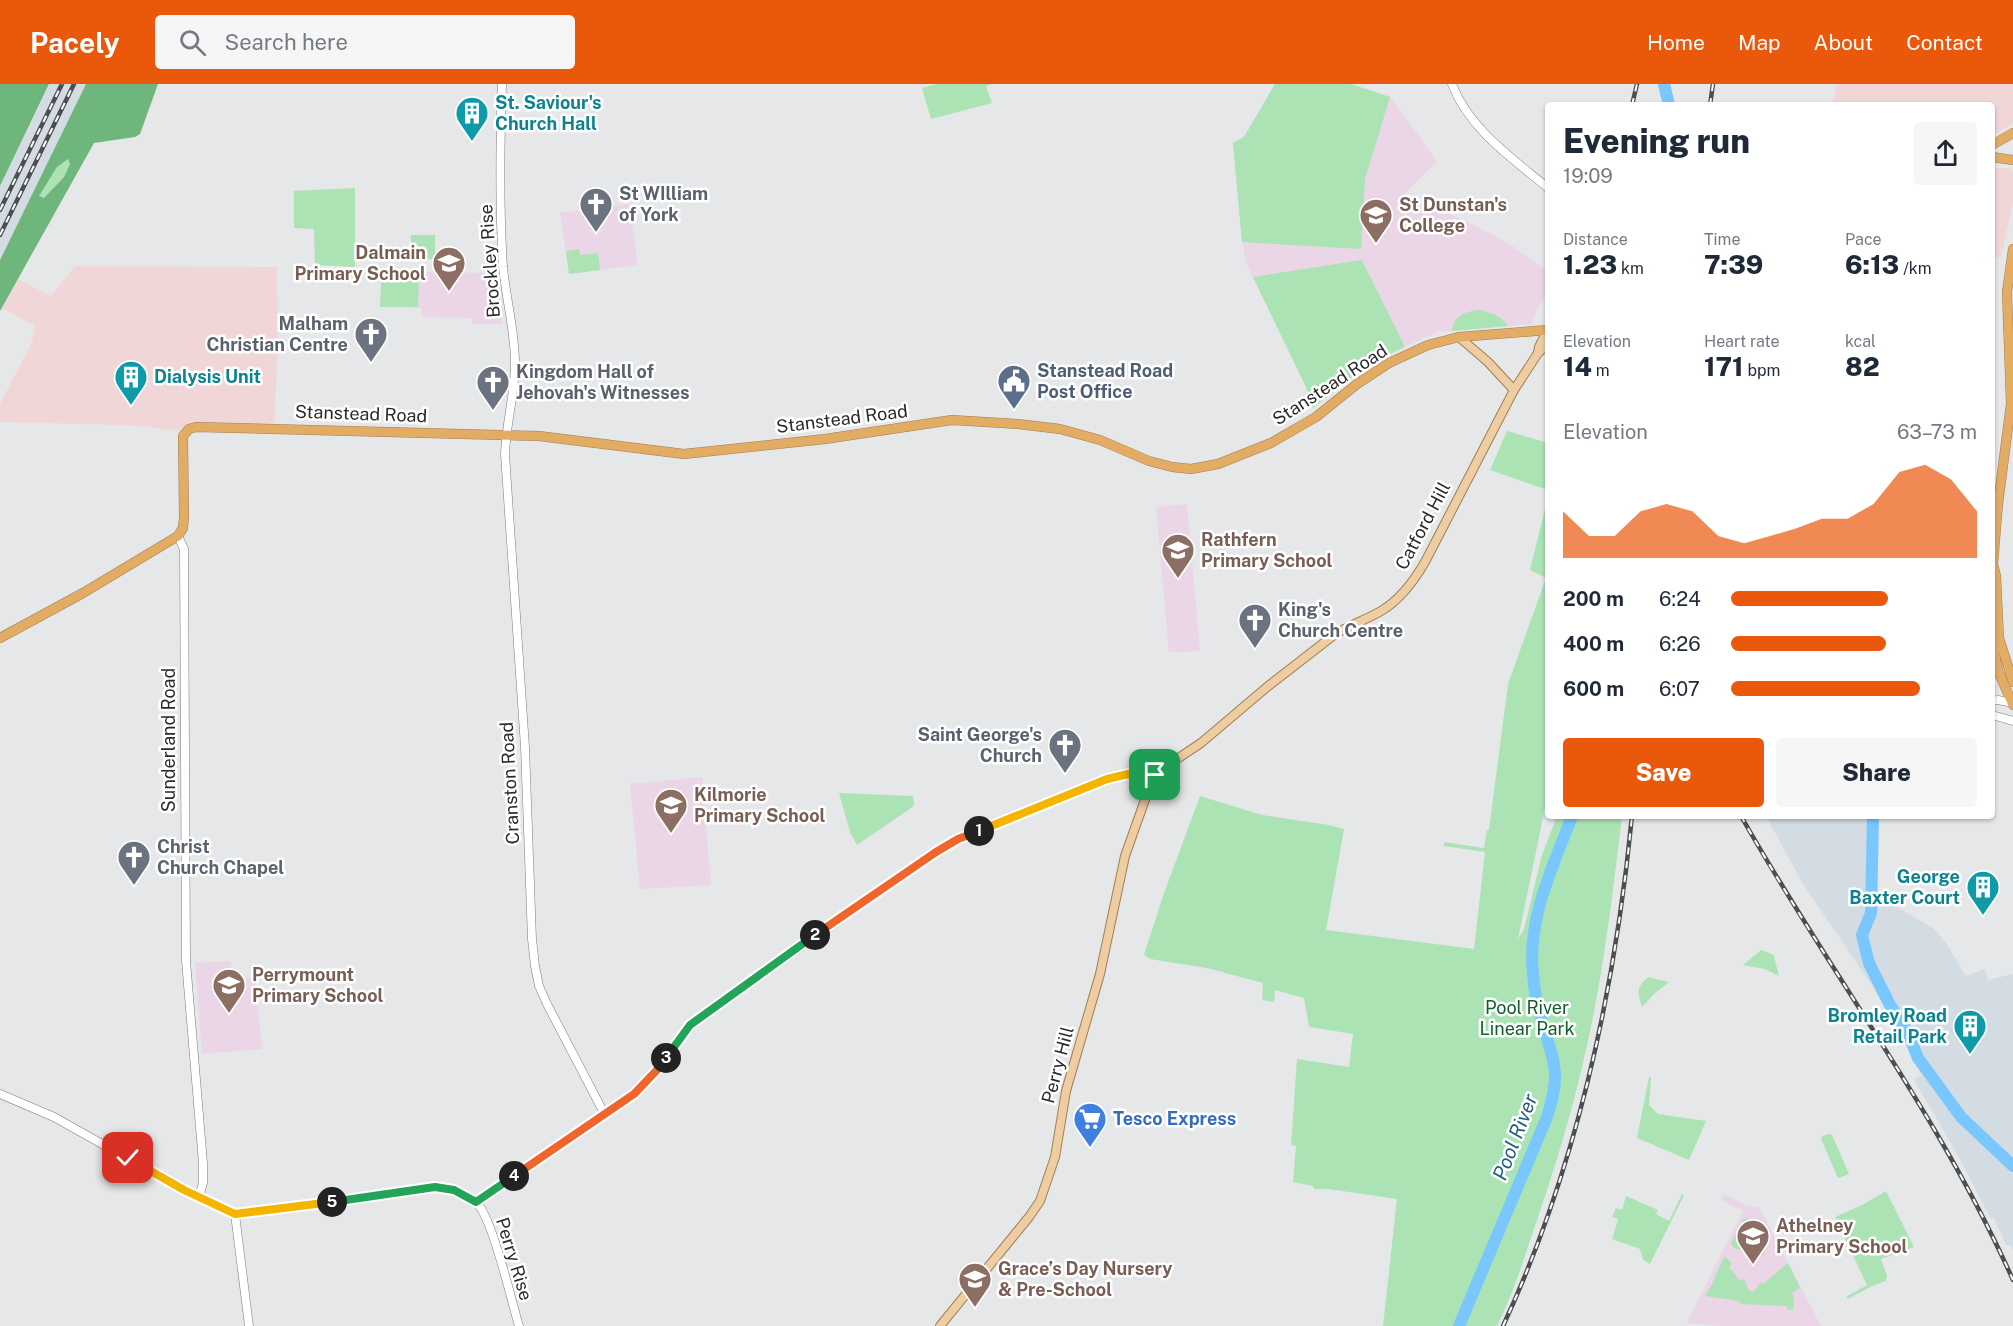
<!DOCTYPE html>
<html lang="en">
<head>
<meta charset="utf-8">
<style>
	body { margin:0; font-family:"Public Sans",sans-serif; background:#f6f6f7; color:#1f2937; height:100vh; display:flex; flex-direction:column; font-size:22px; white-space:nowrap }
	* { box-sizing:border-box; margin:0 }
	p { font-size:20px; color:#747a83 }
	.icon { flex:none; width:33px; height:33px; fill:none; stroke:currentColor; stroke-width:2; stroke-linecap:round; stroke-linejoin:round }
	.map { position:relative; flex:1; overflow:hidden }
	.side { position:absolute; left:1545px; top:18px; width:450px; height:717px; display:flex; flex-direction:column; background:#fff; border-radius:6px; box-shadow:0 2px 4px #0004 }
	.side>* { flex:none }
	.pin { position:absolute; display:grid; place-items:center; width:51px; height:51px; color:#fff; margin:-26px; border-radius:12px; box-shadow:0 3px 9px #0006 }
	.km { position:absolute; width:30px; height:30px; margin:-15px; border-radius:50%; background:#222; color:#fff; font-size:16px; line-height:30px; text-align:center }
	.round { display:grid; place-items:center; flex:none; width:63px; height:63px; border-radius:6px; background:#f6f6f7 }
	.overview { display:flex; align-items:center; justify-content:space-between; height:102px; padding:0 18px }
	h1 { font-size:33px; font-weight:800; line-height:45px }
	.metrics { display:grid; grid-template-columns:repeat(3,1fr); gap:9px; height:102px; padding:6px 18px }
	.metrics div { display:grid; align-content:center }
	.metrics b { font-size:26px; font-weight:800 }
	.metrics small { font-size:16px; font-weight:400 }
	.metrics p { font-size:16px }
	.chart { height:168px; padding:12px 18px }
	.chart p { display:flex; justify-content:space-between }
	.chart svg { width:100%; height:108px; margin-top:6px; fill:#ea580c; opacity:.7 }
	.button { display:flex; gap:12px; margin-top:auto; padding:12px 18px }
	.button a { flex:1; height:69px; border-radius:6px; background:#ea580c; color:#fff; font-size:24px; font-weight:800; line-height:69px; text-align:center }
	.button a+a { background:#f6f6f7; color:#1f2937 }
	ul { padding:0 18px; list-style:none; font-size:20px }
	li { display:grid; grid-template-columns:96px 72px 1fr; align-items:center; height:45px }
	li i { height:15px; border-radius:8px; background:#ea580c }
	header { display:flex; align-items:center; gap:36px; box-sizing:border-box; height:84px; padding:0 30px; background:#ea580c; color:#fff }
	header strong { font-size:28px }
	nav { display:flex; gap:33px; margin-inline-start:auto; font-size:21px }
	.search { width:420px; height:54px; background:#f6f6f7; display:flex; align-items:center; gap:15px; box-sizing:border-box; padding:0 21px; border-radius:6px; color:#747a83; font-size:22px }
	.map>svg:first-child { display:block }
	.commercial { fill:#f1d6d8 }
	.built { fill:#d4dce3 }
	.education { fill:#ead6e6 }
	.green { fill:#ace3b5 }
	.forest { fill:#6fb67d; fill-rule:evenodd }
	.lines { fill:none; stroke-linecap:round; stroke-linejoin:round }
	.river { stroke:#79c7fd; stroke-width:12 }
	.secondary-casing { stroke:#7b7c7d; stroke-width:9 }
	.primary-casing { stroke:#a17e50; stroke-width:10 }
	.highway-casing { stroke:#a17e50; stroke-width:10 }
	.secondary { stroke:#fff; stroke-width:8 }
	.primary { stroke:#eecda3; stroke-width:8 }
	.highway { stroke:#e2ac65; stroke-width:9 }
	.rail-casing { stroke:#4d4e4f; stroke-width:4.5 }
	.rail { stroke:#fff; stroke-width:2; stroke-dasharray:7; stroke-linecap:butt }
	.split-1-casing { stroke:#fff; stroke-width:12 }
	.split-2-casing { stroke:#fff; stroke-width:12 }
	.split-3-casing { stroke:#fff; stroke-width:12 }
	.split-4-casing { stroke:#fff; stroke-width:12 }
	.split-5-casing { stroke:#fff; stroke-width:12 }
	.split-6-casing { stroke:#fff; stroke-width:12 }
	.split-1 { stroke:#f5b400; stroke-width:8 }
	.split-2 { stroke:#f0652b; stroke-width:8 }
	.split-3 { stroke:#22a559; stroke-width:8 }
	.split-4 { stroke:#f0652b; stroke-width:8 }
	.split-5 { stroke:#22a559; stroke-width:8 }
	.split-6 { stroke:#f5b400; stroke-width:8 }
	.labels { text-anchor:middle; stroke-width:5; stroke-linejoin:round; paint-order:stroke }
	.culture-label { font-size:18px; font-weight:bold; fill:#0d838f; stroke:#fff; text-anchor:start }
	.worship-label { font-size:18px; font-weight:bold; fill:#5b616d; stroke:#fff; text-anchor:start }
	.education-label { font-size:18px; font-weight:bold; fill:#785e54; stroke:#fff; text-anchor:start }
	.street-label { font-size:18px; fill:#292a2a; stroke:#fff }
	.service-label { font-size:18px; font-weight:bold; fill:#4e5e75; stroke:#fff; text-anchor:start }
	.park-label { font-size:18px; fill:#11602b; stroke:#fff }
	.shop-label { font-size:18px; font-weight:bold; fill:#366cbe; stroke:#fff; text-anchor:start }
	.water-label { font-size:20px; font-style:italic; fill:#255d82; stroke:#fff }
</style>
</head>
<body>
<header>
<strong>Pacely</strong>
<div class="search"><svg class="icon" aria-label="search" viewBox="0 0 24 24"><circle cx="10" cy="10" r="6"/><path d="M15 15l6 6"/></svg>Search here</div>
<nav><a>Home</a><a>Map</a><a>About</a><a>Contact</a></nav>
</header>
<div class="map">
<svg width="2013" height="1242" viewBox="0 0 2013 1242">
	<rect width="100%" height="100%" fill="#e5e7e9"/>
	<g class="commercial">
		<path d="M1837,0H2013V39L1992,52V21H1832Z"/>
		<path d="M1992,84H2010L2013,89V119L2001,173H1992Z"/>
		<path d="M75,182L277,183L278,263L274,345L164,346L151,343L123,341L0,338V320L32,258L35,242L2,224L18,195L51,212Z"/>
	</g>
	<g class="built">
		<path d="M50,0H86L0,176V102Z"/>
		<path d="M1766,732H1870L1868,827L1866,837L1859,852L1866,881L1894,935L1892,937L1871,900L1803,800Z"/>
		<path d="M1873,807L1877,811L1934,845L1946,859L1966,892L1985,885L1988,896L2013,890V1167L2011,1161H2006L1994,1134L1991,1135L1956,1068L1914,996L1921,991L1864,857V851L1872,836Z"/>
	</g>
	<g class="education">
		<path d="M1275,0H1351L1390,13L1437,77L1404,110L1424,117L1491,150L1514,163L1548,188V206L1538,224L1532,240L1437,248L1370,279L1313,324L1306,303L1247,181L1242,158L1233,59L1244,53Z"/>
		<path d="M629,120L638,181L569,190L560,129Z"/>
		<path d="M419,188L497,189L503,240H473L472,234L422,233L421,224L399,223V192H418Z"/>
		<path d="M1187,420L1200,567L1169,568L1156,423Z"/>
		<path d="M702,693L711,801L640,805L630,700Z"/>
		<path d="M231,877L232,895L255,894L262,965L202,970L195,879Z"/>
		<path d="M1724,1110L1746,1121L1759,1123L1821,1242H1722L1687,1239L1743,1127L1721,1116Z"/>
	</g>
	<g class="green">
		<path d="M937,0H992L986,2L992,19L931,35L922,4Z"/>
		<path d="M1275,0H1351L1390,13L1365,95L1361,165L1242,158L1233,59L1244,53Z"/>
		<path d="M68,74L70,80L64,93L44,114L38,112L57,83Z"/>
		<path d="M355,104V183L315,181L314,145L294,144V107Z"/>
		<rect x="411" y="151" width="24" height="24"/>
		<path d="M579,165L580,171L598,169L600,186L569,190L566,167Z"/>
		<path d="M1362,176L1405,263L1370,279L1313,324L1306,303L1253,193Z"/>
		<path d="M399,192H419L418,223H380L381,195Z"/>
		<path d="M1480,226C1490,228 1502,232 1508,242L1452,247C1454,231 1466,227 1480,226Z"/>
		<path d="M1507,347L1548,359V406L1490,386Z"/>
		<path d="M1548,413V709L1518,855L1524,845L1542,771L1557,732H1622C1612,816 1602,901 1582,983C1570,1035 1554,1086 1537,1136C1525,1171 1514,1208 1497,1242H1383L1397,1115L1328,1105H1314L1313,1102L1293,1098L1296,1062L1291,1061L1297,975L1349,983L1353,950L1309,943L1304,914L1275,906L1274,918L1262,916L1263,899L1207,884L1150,875L1144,871L1163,812L1200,712L1262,731L1329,741L1344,745L1326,846L1474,865L1485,768L1444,762V758L1484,764L1487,746H1489L1508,600L1546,494L1530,486Z"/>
		<path d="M839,709L913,712L914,722L857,761L850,748Z"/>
		<path d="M1761,866L1772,870L1774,872L1779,892L1765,885L1743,881Z"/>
		<path d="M1648,893L1669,898L1654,910L1642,923C1638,908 1635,905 1648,893Z"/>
		<path d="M1649,993H1651L1649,1021L1658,1030L1706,1037L1689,1076L1637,1054Z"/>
		<path d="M1829,1050L1832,1051L1849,1090L1838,1094L1821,1055L1822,1052Z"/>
		<path d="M1886,1107L1914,1163L1881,1175L1887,1192L1886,1197L1870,1203L1848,1215L1846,1213L1867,1201L1835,1133L1864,1120Z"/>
		<path d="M1682,1110L1684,1111L1650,1180L1643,1176L1640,1165L1612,1155L1618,1135L1612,1133L1616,1124L1622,1126L1626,1112L1658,1126L1656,1130L1669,1137Z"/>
		<path d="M1743,1135H1751L1765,1171L1743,1169V1166L1735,1165L1731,1159L1736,1149L1738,1150Z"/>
		<path d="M1725,1172L1732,1180L1729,1183L1740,1197L1744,1195L1749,1207L1754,1208L1761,1198L1763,1200L1788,1179L1800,1204L1792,1209L1794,1214L1793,1226L1787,1225V1222L1740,1220V1217L1705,1212L1715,1195L1714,1194Z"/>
	</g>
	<g class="forest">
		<path d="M0,0H49L0,102Z"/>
		<path d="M86,0H158L140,50L135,53L94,59L0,227V176ZM68,75L70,80L64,93L44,114L39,112L57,83Z"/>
	</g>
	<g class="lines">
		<g class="river">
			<path d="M1664,0L1669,21"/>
			<path d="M1873,732L1871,829L1862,851L1869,879L1890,921L1908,949L1918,974L1961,1033L2013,1082"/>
			<path d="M1459,1242L1547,1033C1551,1020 1555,1007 1555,993C1555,973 1546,954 1541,935C1537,921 1534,905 1533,890C1527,834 1553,783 1572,732"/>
		</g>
		<defs>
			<g id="secondary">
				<path d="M502,0C500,61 499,122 503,183C506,215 515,247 515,279C515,310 506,339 505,370L525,663L532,855L535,882L539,902L547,920L605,1031"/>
				<path d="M1452,0C1469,45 1512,74 1548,104"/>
				<path d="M178,452L184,465L186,877L203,1079V1099L199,1113"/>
				<path d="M1992,617L1998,616L2013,619"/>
				<path d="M1992,631L2013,637"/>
				<path d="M0,1010L54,1033L184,1106L235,1130L293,1124L435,1103C449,1104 466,1109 477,1119C493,1136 511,1216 519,1242"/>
				<path d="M476,1118L635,1010L656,987L690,941L936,768L958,755L1107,695L1128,690L1151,699"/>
				<path d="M235,1130L249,1242"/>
			</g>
			<g id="primary">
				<path d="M1459,253L1488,278L1514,306"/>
				<path d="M1538,269L1539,263L1547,247"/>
				<path d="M940,1242L1029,1133L1040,1117L1055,1073L1066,1007L1100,890L1125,772L1152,696L1162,685L1201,659L1267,603L1334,551C1349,541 1366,536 1381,527C1400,516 1414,497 1425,478L1514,306L1538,269L1548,260"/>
			</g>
			<g id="highway">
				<path d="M1992,61L2013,49"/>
				<path d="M1992,73L2013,76"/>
				<path d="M2013,165L2007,208L2011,320L1998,420L1993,480L1996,492L1999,554L2013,598"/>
				<path d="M0,554L83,509L178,452L183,444L184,433L183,352L189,345L196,343L539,352L684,370L825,355L952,336L1018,340L1060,345L1100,356L1149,377L1172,383L1191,385L1218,380L1271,359L1316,333L1357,300L1389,279L1428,261L1459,253L1548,246"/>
				<path d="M1992,556L1998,587L2013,621"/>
			</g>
		</defs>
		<use href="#secondary" class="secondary-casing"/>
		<use href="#primary" class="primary-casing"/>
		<use href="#highway" class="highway-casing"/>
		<use href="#secondary" class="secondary"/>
		<use href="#primary" class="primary"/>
		<use href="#highway" class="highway"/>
		<defs>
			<g id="rail">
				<path d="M1632,21L1637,0"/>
				<path d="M1710,21L1713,0"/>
				<path d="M0,126L62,0"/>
				<path d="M0,151L74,0"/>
				<path d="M1741,732C1829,888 1940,1032 2013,1196"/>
				<path d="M1503,1242C1577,1083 1615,906 1632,732"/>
			</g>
		</defs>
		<use href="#rail" class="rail-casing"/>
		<use href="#rail" class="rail"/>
	</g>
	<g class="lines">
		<defs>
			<path id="split-1" d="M979,747L1107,695L1128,690L1151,699L1155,691"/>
			<path id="split-2" d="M815,851L936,768L958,755L979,747"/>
			<path id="split-3" d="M666,974L690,941L815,851"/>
			<path id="split-4" d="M514,1092L634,1010L656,987L666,974"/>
			<path id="split-5" d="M332,1118L435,1103L454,1106L476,1118L514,1092"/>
			<path id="split-6" d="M128,1074L184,1106L235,1130L332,1118"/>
		</defs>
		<use href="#split-1" class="split-1-casing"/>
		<use href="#split-2" class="split-2-casing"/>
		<use href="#split-3" class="split-3-casing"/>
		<use href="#split-4" class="split-4-casing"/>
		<use href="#split-5" class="split-5-casing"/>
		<use href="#split-6" class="split-6-casing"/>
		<use href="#split-1" class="split-1"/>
		<use href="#split-2" class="split-2"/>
		<use href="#split-3" class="split-3"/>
		<use href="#split-4" class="split-4"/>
		<use href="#split-5" class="split-5"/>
		<use href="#split-6" class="split-6"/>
	</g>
	<defs>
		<symbol id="building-pin" viewBox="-11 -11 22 30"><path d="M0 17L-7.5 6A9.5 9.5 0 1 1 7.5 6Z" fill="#0f9aa8" stroke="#fff"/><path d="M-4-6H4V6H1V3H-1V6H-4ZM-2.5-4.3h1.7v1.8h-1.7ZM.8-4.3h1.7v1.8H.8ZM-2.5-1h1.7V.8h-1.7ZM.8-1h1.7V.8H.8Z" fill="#fff"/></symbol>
		<symbol id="church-pin" viewBox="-11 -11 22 30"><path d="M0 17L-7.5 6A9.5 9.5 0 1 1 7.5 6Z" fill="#6b7280" stroke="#fff"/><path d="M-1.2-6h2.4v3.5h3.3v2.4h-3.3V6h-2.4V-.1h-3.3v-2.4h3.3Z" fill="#fff"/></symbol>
		<symbol id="school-pin" viewBox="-11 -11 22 30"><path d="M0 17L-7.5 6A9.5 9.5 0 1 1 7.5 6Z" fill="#8d6e63" stroke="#fff"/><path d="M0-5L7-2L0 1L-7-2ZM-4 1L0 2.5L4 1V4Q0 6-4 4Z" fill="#fff"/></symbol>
		<symbol id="civic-pin" viewBox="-11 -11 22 30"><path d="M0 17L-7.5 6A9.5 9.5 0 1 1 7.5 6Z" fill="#5c6f8a" stroke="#fff"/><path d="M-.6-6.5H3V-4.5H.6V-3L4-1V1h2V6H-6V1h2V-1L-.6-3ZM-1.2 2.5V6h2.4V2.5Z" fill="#fff"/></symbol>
		<symbol id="supermarket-pin" viewBox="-11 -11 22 30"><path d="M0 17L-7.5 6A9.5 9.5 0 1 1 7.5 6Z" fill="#3f7fe0" stroke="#fff"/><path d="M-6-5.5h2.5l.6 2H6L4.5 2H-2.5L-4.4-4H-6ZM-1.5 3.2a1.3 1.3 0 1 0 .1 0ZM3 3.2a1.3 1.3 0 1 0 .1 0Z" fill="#fff"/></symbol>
	</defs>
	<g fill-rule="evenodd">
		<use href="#building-pin" x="453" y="10" width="38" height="52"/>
		<use href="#church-pin" x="577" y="101" width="38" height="52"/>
		<use href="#school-pin" x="1357" y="112" width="38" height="52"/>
		<use href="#school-pin" x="430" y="160" width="38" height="52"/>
		<use href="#church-pin" x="352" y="231" width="38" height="52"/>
		<use href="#building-pin" x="112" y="274" width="38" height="52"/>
		<use href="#civic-pin" x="995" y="278" width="38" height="52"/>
		<use href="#church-pin" x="474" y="279" width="38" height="52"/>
		<use href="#school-pin" x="1159" y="447" width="38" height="52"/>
		<use href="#church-pin" x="1236" y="517" width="38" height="52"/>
		<use href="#church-pin" x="1046" y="642" width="38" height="52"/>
		<use href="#school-pin" x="652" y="702" width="38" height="52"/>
		<use href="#church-pin" x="115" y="754" width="38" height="52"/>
		<use href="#building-pin" x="1964" y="784" width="38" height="52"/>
		<use href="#school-pin" x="210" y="882" width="38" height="52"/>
		<use href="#building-pin" x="1951" y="923" width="38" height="52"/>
		<use href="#supermarket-pin" x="1071" y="1016" width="38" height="52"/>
		<use href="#school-pin" x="1734" y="1133" width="38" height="52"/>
		<use href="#school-pin" x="956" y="1176" width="38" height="52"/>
	</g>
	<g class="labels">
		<g class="culture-label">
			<text x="495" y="25">St. Saviour's<tspan x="495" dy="21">Church Hall</tspan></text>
			<text x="154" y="299">Dialysis Unit</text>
			<text x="1960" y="799" text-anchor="end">George<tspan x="1960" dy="21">Baxter Court</tspan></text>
			<text x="1947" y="938" text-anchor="end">Bromley Road<tspan x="1947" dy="21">Retail Park</tspan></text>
		</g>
		<g class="worship-label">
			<text x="619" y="116">St WIlliam<tspan x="619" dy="21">of York</tspan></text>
			<text x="348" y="246" text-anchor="end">Malham<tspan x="348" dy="21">Christian Centre</tspan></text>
			<text x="516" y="294">Kingdom Hall of<tspan x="516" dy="21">Jehovah's Witnesses</tspan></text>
			<text x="1278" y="532">King's<tspan x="1278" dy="21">Church Centre</tspan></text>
			<text x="1042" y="657" text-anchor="end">Saint George's<tspan x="1042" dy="21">Church</tspan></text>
			<text x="157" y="769">Christ<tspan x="157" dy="21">Church Chapel</tspan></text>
		</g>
		<g class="education-label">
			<text x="1399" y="127">St Dunstan's<tspan x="1399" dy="21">College</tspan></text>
			<text x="426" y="175" text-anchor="end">Dalmain<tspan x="426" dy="21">Primary School</tspan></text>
			<text x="1201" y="462">Rathfern<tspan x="1201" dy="21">Primary School</tspan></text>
			<text x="694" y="717">Kilmorie<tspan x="694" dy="21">Primary School</tspan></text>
			<text x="252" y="897">Perrymount<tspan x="252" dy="21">Primary School</tspan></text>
			<text x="1776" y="1148">Athelney<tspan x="1776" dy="21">Primary School</tspan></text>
			<text x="998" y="1191">Grace’s Day Nursery<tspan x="998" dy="21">&amp; Pre-School</tspan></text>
		</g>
		<g class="street-label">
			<text transform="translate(490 177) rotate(-94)" y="6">Brockley Rise</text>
			<text transform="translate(1330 301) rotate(-33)" y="6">Stanstead Road</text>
			<text transform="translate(361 330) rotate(2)" y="6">Stanstead Road</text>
			<text transform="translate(842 335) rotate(-7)" y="6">Stanstead Road</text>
			<text transform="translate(1423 442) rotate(-62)" y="6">Catford Hill</text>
			<text transform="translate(169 656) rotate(-90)" y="6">Sunderland Road</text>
			<text transform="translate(510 699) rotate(-93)" y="6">Cranston Road</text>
			<text transform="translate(1058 981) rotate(-75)" y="6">Perry Hill</text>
			<text transform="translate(514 1175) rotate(73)" y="6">Perry Rise</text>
		</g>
		<g class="service-label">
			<text x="1037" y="293">Stanstead Road<tspan x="1037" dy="21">Post Office</tspan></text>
		</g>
		<g class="park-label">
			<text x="1527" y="930">Pool River<tspan x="1527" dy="21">Linear Park</tspan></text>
		</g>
		<g class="shop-label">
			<text x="1113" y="1041">Tesco Express</text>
		</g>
		<g class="water-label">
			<text transform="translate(1515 1053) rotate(-69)" y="7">Pool River</text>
		</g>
	</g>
</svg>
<div class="pin" style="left:1155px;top:691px;background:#1e9e55"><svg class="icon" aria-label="arrive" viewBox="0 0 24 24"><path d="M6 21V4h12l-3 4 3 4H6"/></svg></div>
<div class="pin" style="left:128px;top:1074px;background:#d93025"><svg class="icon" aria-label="check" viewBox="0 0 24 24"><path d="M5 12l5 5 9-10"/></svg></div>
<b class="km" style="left:979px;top:747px">1</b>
<b class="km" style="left:815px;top:851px">2</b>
<b class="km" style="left:666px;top:974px">3</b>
<b class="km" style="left:514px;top:1092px">4</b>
<b class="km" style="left:332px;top:1118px">5</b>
<section class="side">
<div class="overview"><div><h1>Evening run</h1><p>19:09</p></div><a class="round"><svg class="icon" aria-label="share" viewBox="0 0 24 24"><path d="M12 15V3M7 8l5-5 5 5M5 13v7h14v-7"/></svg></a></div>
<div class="metrics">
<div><p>Distance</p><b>1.23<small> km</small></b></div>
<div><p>Time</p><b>7:39</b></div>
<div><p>Pace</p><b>6:13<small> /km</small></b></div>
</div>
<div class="metrics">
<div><p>Elevation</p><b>14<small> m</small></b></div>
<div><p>Heart rate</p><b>171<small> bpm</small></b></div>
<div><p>kcal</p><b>82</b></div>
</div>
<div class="chart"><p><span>Elevation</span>63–73 m</p>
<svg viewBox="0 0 160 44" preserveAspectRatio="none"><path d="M0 44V25L10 35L20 35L30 25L40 22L50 25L60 35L70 38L80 35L90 32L100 28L110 28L120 22L130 9L140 6L150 12L160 25V44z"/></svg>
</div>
<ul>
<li><b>200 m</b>6:24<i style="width:64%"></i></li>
<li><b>400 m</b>6:26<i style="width:63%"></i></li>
<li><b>600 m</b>6:07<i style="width:77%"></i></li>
</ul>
<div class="button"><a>Save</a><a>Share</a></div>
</section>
</div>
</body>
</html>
